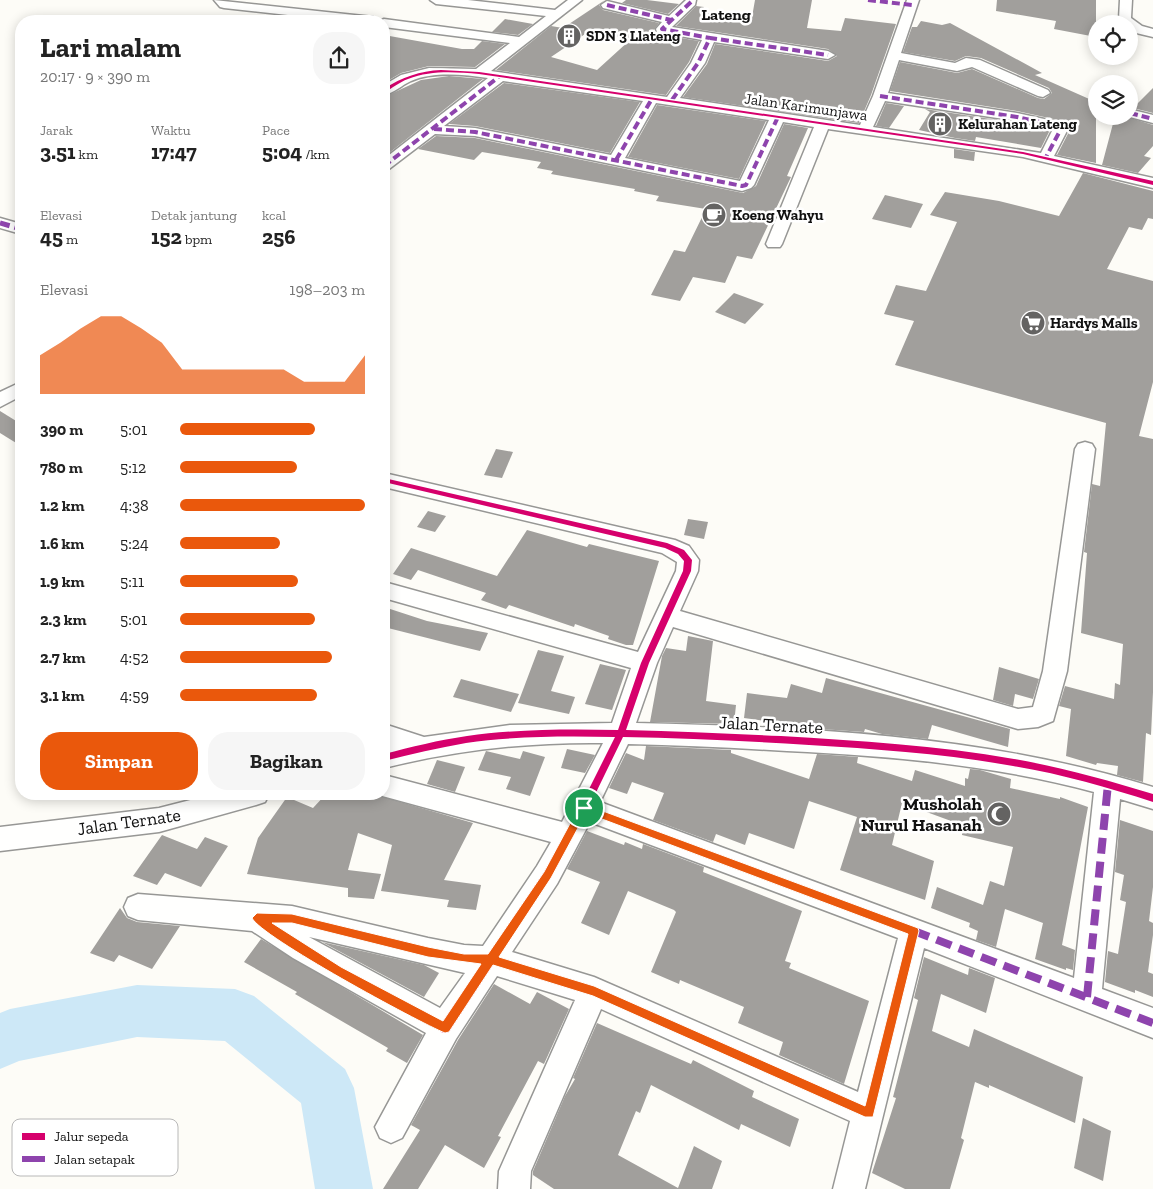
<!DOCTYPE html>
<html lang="id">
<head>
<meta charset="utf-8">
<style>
	body { margin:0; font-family:"Zilla Slab",serif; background:#f6f6f6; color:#222; height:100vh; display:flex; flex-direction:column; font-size:19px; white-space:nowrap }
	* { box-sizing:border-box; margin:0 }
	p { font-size:16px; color:#767676 }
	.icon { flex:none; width:28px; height:28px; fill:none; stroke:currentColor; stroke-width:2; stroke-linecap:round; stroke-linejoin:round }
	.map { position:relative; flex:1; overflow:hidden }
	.drawer { position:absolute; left:15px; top:15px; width:375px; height:785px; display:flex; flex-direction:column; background:#fff; border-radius:20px; box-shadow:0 2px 12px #0003 }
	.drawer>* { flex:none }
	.tools { position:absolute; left:1088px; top:15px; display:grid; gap:10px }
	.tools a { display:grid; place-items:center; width:50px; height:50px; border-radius:50%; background:#fff; box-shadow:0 2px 12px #0003; font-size:25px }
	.pin { position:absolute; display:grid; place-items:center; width:42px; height:42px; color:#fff; margin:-21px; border:2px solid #fff; border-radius:50%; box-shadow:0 1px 5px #0007 }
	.round { display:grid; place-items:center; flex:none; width:52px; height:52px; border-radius:20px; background:#f6f6f6 }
	.headline { display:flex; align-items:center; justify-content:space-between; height:85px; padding:0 25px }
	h1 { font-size:28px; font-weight:800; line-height:38px }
	.stats { display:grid; grid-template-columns:repeat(3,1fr); gap:8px; height:85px; padding:5px 25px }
	.stats div { display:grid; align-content:center }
	.stats b { font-size:21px; font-weight:800 }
	.stats small { font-size:14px; font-weight:400 }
	.stats p { font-size:14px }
	.chart { height:140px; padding:10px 25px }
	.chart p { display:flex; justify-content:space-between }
	.chart svg { width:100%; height:90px; margin-top:5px; fill:#ea580c; opacity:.7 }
	.cta { display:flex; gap:10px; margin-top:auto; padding:10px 25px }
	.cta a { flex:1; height:58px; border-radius:20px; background:#ea580c; color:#fff; font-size:20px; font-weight:800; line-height:58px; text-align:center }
	.cta a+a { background:#f6f6f6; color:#222 }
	ul { padding:0 25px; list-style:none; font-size:16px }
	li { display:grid; grid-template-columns:80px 60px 1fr; align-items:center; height:38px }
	li i { height:12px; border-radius:6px; background:#ea580c }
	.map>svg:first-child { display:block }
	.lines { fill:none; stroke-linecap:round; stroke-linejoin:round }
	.river { fill:#cde8f7; fill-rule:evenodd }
	.building { fill:#a19f9c; fill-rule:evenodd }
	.minor-casing { stroke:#979795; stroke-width:3 }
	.minor { fill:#fffffe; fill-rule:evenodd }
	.quiet-far2 { stroke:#8e44ad; stroke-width:4; stroke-dasharray:8 4; stroke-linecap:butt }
	.quiet-far1 { stroke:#8e44ad; stroke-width:5; stroke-dasharray:10 5; stroke-linecap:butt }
	.quiet { stroke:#8e44ad; stroke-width:8; stroke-dasharray:16 8; stroke-linecap:butt }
	.cycleway-casing { stroke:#fff; stroke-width:3 }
	.cycleway { fill:#d6006c; fill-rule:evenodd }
	.route { fill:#ea580c; stroke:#fff; fill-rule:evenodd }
	.labels { text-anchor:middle; stroke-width:5; stroke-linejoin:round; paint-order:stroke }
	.far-poi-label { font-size:15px; font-weight:bold; fill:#111; stroke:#fff; text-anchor:start }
	.far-street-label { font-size:15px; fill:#111; stroke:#fff }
	.far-quarter-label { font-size:16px; font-weight:bold; fill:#111; stroke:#fff }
	.street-label { font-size:18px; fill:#111; stroke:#fff }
	.poi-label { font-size:18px; font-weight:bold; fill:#111; stroke:#fff; text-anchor:end }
	.key { fill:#fff; stroke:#b8b8b8; stroke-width:1 }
	.key-label { font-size:14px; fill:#111 }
</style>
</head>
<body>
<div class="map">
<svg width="1153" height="1189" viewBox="0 0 1153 1189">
	<rect width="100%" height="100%" fill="#fdfcf7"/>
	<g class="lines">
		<path class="river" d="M137,985L235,989L254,996L345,1069L354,1088L373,1189H315L301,1103L225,1041L137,1037L19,1061L0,1069V1013L10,1009Z"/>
	</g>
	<g class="building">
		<path d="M605,0L599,5L603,10L659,23L654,30L657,34L699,41L689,62L666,95L496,70L551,26L563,28ZM591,30L630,40L597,70L551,57Z"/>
		<path d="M626,0H647L679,4L668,14L622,3Z"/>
		<path d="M755,0H812L807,28L841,31L845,18L896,24L871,95L859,123L683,97L707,64L715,44L828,61L837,56L828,49L676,26L696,6L704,7L701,11L752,17Z"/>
		<path d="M997,0H1096V37L1054,29L1056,21L996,11Z"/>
		<path d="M505,19L533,24L518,35L492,32Z"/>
		<path d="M921,21L942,25L950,23L1042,73L1035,75L1096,102V163L1057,155L1071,128L1067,122L1017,111L890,91L900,62L957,73L972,69L1038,98L1044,99L1052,93L1049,88L981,58L966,56L955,61L903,52L912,27H917Z"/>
		<path d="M384,35L462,49H474L482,41L505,44L475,67L429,66L401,73L384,83Z"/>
		<path d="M449,76L483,79L384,157V97L421,80Z"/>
		<path d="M504,83L640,102L610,153L475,126L449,124Z"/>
		<path d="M1153,88V113L1129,107V104L1135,106Z"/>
		<path d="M886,103L904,106L889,128L876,126Z"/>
		<path d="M657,105L766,121L739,179L628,157Z"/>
		<path d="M925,109L1017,123L1050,130L1041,148L976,137L975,141L955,138L919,130L930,112Z"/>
		<path d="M1115,116H1124L1153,125V146L1144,156L1151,158L1138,173L1102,165Z"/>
		<path d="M784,124L808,128L787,176L791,177L752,259L737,256L725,283L693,277L680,301L651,295L674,250L685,252L706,209L656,201L659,196L634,191L635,189L551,174L553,171L537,168L541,162L482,152L474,160L418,149L436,136L475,138L743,193L756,186Z"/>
		<path d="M954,149L975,152L974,161L954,158Z"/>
		<path d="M1083,173L1153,191V219L1148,218L1142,230L1129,227L1107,269L1153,281V382L1139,436L1153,439V692L1151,735L1146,733L1143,782L1117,775L1118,766L1097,763L1096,765L1066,756L1071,709L1059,706L1065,686L1114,699L1115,683L1120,685L1123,644L1081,633L1087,553L1084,552L1092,484L1100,486L1106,423L895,365L914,321L884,314L896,285L926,291L957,222L930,215L945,192L999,201L1059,216Z"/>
		<path d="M885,195L923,204L911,228L872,219Z"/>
		<path d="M734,293L764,304L745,324L715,312Z"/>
		<path d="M0,411L21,424V446L0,433Z"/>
		<path d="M496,449L513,452L502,478L484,475Z"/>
		<path d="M428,511L446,516L435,532L417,527Z"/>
		<path d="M688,519L708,522L704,539L684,535Z"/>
		<path d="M527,530L587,547L589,544L659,561L633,645H626L608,639L609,636L575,624L574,627L509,605L506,609L481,600L486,593L418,570L411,580L393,574L411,548L497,576Z"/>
		<path d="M384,607L427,621L488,633L480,651L455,645L384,627Z"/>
		<path d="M688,636L713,641L706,701L736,705L734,724L650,722L662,656L666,648L686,651Z"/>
		<path d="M538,650L564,656L551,691L575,697L569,714L518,703Z"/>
		<path d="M600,664L626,670L612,710L585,704Z"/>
		<path d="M999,667L1039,679L1033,699L1015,694L1013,706L993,700Z"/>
		<path d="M826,678L1010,729L1008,747L932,725L928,739L882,734L865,729L864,732L778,726L779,723L744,718L747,693L787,698L791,684L822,693Z"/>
		<path d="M461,679L519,694L511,712L453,697Z"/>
		<path d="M646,746L731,750V753L809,779L817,754L858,757L857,763L912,781L915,770L965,786V778L968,779L970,769L980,770L1011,779L1010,788L1060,799V797L1088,807L1062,945L1075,950L1073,970L1066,968V970L1035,959L1043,923L1005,909L996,947L976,940L978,931L969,927L970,923L931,908L937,887L983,905L990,881L1004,886L1013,847L962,835V825L902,803L892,845L934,861L925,900L840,870L857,817L809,801L794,849L749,833L745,845L716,834L713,842L653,820L664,793L632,782L627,794L609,788L626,753L644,760Z"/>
		<path d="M567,749L595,755L585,773L561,768Z"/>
		<path d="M486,751L520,759L523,751L545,757L530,796L506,789L511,777L478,770Z"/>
		<path d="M437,760L465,767L455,792L427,784Z"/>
		<path d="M326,794H373L473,823L444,880L481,885L476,910L447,907L449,900L381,891L392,845L358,833L348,870L381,874L374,899L348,897V888L247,874L258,838L287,797L313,808Z"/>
		<path d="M1120,820L1153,831V887L1149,921L1153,923V935L1148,972L1153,974V997L1135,990V993L1105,982L1108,951L1118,954L1126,902L1120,900L1124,875L1115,872Z"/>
		<path d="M587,831L624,845L625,842L642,849L643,844L704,867L703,872L802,911L785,961L791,963L789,968L869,1001L844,1084L779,1055L783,1042L738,1023L744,1007L680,980L679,984L651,972L676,912L674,910L628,891L609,935L581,923L600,882L567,869Z"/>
		<path d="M162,835L197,849L205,837L228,846L201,887L165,873L157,885L133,876Z"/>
		<path d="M120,908L127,918L137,922L180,926L152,969L119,955L114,962L90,953Z"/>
		<path d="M261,939L423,1035L407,1063L386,1051L388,1048L295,994L297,992L244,962Z"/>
		<path d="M322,942L424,965L439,973L424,997Z"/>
		<path d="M924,957L968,975L969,968L995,978L986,1013L941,994L932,1031L969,1047L974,1029L1083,1077L1075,1123L989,1085V1088L975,1082L961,1138L964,1140L950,1189H905L872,1173L896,1098L893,1097L918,1000L914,998Z"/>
		<path d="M494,984L530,1004L537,992L569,1009L544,1064L538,1061L498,1136L501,1137L484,1168L445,1145L418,1189H383L420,1130L411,1125L458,1040Z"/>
		<path d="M597,1023L691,1064L693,1060L754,1091L752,1097L799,1119L790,1147L741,1124L739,1130L651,1085L640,1113L636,1111L618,1155L678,1188L694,1146L722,1161L712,1189H554L533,1175V1171L565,1096L575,1079L573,1078Z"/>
		<path d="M1083,1118L1111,1131L1103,1181L1074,1168Z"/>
	</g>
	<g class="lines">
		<defs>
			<g id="minor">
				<path d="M214,0L373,17L379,21L384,19L519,37L546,16L436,4L430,0H468L555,10L568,0H582L491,71L667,97L691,63L702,40L657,32L656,29L662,22L603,8L601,5L607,1L669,16L686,0H696L695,5L672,27L828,51L835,55L828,59L714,42L705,63L680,98L860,125L873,96L907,0H919L901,53L955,63L966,58L980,60L1048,90L1050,93L1043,97L1038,96L972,67L957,71L899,60L888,93L1017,113L1067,124L1069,127L1054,156L1153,178V188L1023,157L828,129L782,244L780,247H768L766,244L814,127L783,122L754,185L751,188L742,191L475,136L435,134L389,169L384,171V159L488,78C464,75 435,71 411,81C402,85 394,93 384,95V85L401,75L429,68L476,69L510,43L384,27V21H342L224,8L220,7ZM503,81L643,101L611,155L475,128L444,126ZM885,101L1017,121L1053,129L1041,153L873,127ZM656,103L769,120L740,181L625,158Z"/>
				<path d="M1120,0H1132L1131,18L1142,26L1153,29V37L1132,32L1129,29V24L1121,22L1119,19Z"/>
				<path d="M1129,109L1153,115V123L1126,116H1129Z"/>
				<path d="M0,218L21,224V234L0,228Z"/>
				<path d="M21,382V396L0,407V392Z"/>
				<path d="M1085,442L1092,444L1095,449L1067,671L1053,721L1038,727L1018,729L673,627L657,663L636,723C810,727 986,735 1153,787V809L1120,799L1102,989L1153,1008V1038L924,948L865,1189H833L850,1121L601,1009L531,1171L530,1189H498L499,1171L575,1000L497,976L456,1039L402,1138L391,1143L380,1138L375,1127L426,1033L293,958L252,931L138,920L128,916L124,907L128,898L138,894L292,906L428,938L464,945L483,946L537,866L551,842L375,794H384V775L562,822L603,743C529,742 456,750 384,768V746L387,745L384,744V724L424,737L510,725L612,723L631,668L384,598V582L638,652L676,571L677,562L662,553L384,487V473L675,540L689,546L699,560L698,571L680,611L1018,709L1033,707L1043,671L1075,449L1078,444ZM628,744C681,745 734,748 787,751C891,756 994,765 1094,792L1074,978L600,802ZM590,822L898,938L858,1092L594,977L512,952L557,884ZM309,937L465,973L440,1008Z"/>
				<path d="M214,794H269L265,802L256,805L159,832L0,851V827L159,808Z"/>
			</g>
		</defs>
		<use href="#minor" class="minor-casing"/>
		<use href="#minor" class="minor"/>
		<g class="quiet-far2">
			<path d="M868,0L912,5"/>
			<path d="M691,2L662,29L710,38"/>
			<path d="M607,5L671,20"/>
			<path d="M880,96L1017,117L1062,127L1046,157"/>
			<path d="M672,100L698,63L710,38L828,55"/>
			<path d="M1130,113L1153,119"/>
			<path d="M434,129L475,132L742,186L746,185L778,117"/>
			<path d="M616,160L653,97"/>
			<path d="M384,166L500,76"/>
		</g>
		<path class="quiet-far1" d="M0,223L21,229"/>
		<g class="quiet">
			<path d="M914,931L1153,1023"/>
			<path d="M1087,997L1108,784"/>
		</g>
		<defs>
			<g id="cycleway">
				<path d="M441,70L479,72L1023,152L1153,181V185L1023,154L479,74C455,72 431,70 408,79C399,82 392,89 384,92V89C402,77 420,71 441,70Z"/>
				<path d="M384,478L667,543L684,550L692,560L691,571L649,663L626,730C678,731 729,734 781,736C859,741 937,745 1014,759C1061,767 1107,780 1153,794V802C1107,787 1061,774 1013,766C946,754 877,749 809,745C747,741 685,738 623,737L587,811L550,878L449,1032L445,1033L441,1032L440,1028L441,1024L544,872L581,805L615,737C565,736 515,736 466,743C438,748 411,754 384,761V754C411,747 439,740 467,736C517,729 568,729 618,730L641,663L683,571L684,561L678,554L665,548L384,482Z"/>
			</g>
		</defs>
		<use href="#cycleway" class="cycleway-casing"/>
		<use href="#cycleway" class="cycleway"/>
	</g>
	<path class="route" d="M584,804L918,928L919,931L873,1117H865L593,996L493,965L449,1032L445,1033C418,1022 261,937 252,918L257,913L292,914L428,947L464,954H488L544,872L580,805ZM586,813L908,934L865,1106L594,986L499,957L551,878ZM272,923H292L428,957L481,964L443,1021L341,967Z"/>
	<defs>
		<symbol id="building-disc" viewBox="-11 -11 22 22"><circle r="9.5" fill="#646362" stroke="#fff"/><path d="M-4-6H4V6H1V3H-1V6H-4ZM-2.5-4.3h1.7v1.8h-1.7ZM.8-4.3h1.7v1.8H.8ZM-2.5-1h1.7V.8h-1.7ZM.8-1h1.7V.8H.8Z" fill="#fff"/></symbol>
		<symbol id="cafe-disc" viewBox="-11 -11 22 22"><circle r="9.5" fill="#646362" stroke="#fff"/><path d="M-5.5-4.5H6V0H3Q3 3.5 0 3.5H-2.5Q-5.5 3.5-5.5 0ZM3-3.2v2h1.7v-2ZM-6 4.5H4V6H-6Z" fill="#fff"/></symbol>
		<symbol id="supermarket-disc" viewBox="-11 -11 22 22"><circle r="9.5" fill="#646362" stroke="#fff"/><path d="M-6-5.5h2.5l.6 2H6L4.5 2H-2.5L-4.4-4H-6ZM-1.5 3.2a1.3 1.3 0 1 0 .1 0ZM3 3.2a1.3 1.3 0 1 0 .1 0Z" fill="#fff"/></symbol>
		<symbol id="mosque-disc" viewBox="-11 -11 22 22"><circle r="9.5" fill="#646362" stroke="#fff"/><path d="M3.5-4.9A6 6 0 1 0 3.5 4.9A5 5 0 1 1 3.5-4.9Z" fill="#fff"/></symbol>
	</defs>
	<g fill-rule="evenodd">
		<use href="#building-disc" x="555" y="22" width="28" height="28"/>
		<use href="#building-disc" x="926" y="110" width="28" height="28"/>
		<use href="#cafe-disc" x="700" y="201" width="28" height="28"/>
		<use href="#supermarket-disc" x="1019" y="309" width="28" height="28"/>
		<use href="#mosque-disc" x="985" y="800" width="28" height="28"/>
	</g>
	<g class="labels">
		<g class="far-poi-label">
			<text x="586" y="41">SDN 3 Llateng</text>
			<text x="958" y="129">Kelurahan Lateng</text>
			<text x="732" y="220">Koeng Wahyu</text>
			<text x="1050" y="328">Hardys Malls</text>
		</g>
		<g class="far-street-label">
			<text transform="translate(806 107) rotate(8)" y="5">Jalan Karimunjawa</text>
		</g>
		<g class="far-quarter-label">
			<text x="726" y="20">Lateng</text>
		</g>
		<g class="street-label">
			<text transform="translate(771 725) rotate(3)" y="6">Jalan Ternate</text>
			<text transform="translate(129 822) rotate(-8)" y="6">Jalan Ternate</text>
		</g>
		<g class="poi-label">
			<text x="982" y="810">Musholah<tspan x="982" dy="21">Nurul Hasanah</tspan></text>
		</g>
	</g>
	<rect x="12" y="1119" width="166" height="57" rx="8" class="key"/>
	<rect x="22" y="1133" width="23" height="7" fill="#d6006c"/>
	<rect x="22" y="1156" width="23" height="6" fill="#8e44ad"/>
	<g class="key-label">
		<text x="54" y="1141">Jalur sepeda</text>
		<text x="54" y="1164">Jalan setapak</text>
	</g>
</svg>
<div class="tools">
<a><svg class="icon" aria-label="locate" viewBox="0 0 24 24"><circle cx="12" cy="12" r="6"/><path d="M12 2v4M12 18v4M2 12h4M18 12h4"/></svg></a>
<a><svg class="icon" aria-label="layers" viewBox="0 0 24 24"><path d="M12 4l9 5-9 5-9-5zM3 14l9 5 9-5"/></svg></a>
</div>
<div class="pin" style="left:584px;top:808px;background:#1e9e55"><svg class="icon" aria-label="arrive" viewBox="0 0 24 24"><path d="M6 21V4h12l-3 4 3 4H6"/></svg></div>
<section class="drawer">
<div class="headline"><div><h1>Lari malam</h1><p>20:17 · 9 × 390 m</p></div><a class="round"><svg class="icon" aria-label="share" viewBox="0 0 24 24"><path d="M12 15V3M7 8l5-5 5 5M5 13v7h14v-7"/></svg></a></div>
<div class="stats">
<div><p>Jarak</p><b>3.51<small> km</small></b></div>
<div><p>Waktu</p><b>17:47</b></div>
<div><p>Pace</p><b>5:04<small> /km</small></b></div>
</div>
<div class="stats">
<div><p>Elevasi</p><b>45<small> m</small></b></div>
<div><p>Detak jantung</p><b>152<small> bpm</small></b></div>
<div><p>kcal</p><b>256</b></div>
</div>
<div class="chart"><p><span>Elevasi</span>198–203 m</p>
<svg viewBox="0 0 160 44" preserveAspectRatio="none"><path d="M0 44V25L10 19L20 12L30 6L40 6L50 12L60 19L70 32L80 32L90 32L100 32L110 32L120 32L130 38L140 38L150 38L160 25V44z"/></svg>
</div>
<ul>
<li><b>390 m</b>5:01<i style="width:73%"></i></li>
<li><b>780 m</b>5:12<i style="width:63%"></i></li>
<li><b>1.2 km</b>4:38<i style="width:100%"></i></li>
<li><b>1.6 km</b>5:24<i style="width:54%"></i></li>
<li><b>1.9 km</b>5:11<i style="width:64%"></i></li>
<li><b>2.3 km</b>5:01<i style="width:73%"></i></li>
<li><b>2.7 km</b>4:52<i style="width:82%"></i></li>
<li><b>3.1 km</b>4:59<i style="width:74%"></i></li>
</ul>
<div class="cta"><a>Simpan</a><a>Bagikan</a></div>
</section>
</div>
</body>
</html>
